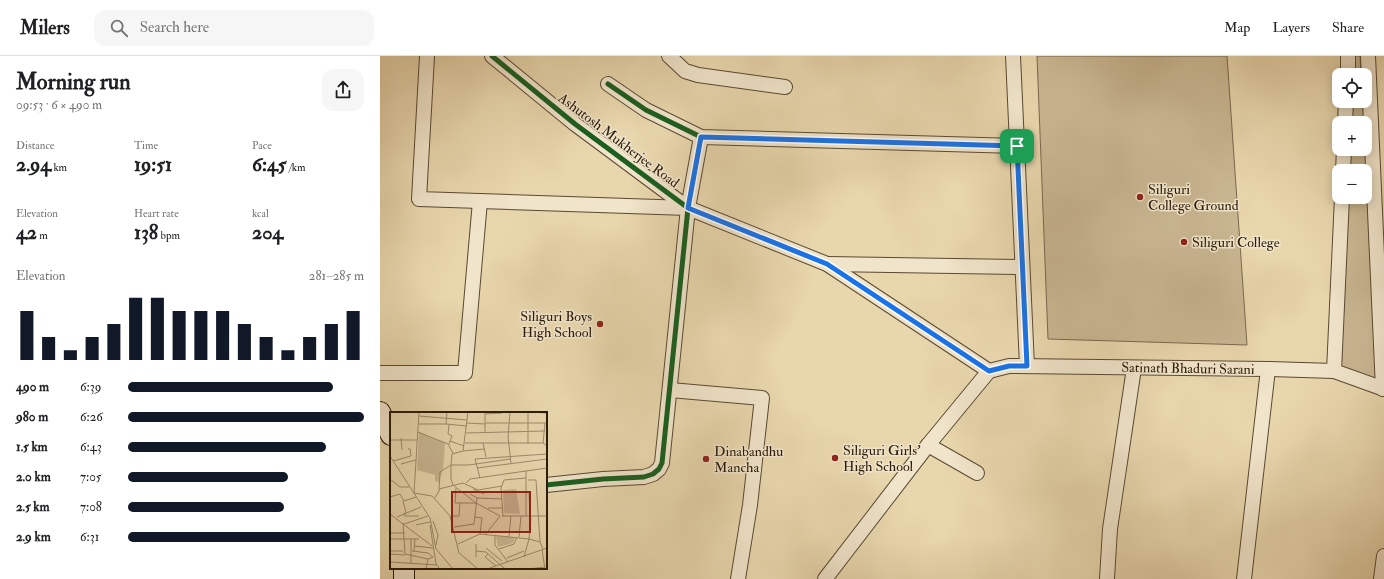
<!DOCTYPE html>
<html lang="en">
<head>
<meta charset="utf-8">
<style>
	body { margin:0; font-family:"IM FELL Double Pica",serif; background:#f6f6f6; color:#202124; height:100vh; display:flex; flex-direction:column; font-size:15px; white-space:nowrap }
	* { box-sizing:border-box; margin:0 }
	p { font-size:13px; color:#757577 }
	.icon { flex:none; width:22px; height:22px; fill:none; stroke:currentColor; stroke-width:2; stroke-linecap:round; stroke-linejoin:round }
	.map { position:relative; flex:1; overflow:hidden }
	.drawer { display:flex; flex-direction:column; background:#fff; width:380px }
	.drawer>* { flex:none }
	.controls { position:absolute; left:952px; top:12px; display:grid; gap:8px }
	.controls a { display:grid; place-items:center; width:40px; height:40px; border-radius:8px; background:#fff; box-shadow:0 2px 10px #0003; font-size:20px }
	.pin { position:absolute; display:grid; place-items:center; width:34px; height:34px; color:#fff; margin:-17px; border-radius:8px; box-shadow:0 2px 6px #0006 }
	.round { display:grid; place-items:center; flex:none; width:42px; height:42px; border-radius:12px; background:#f6f6f6 }
	.headline { display:flex; align-items:center; justify-content:space-between; height:68px; padding:0 16px }
	h1 { font-size:22px; font-weight:700; line-height:30px }
	.metrics { display:grid; grid-template-columns:repeat(3,1fr); gap:6px; height:68px; padding:4px 16px }
	.metrics div { display:grid; align-content:center }
	.metrics b { font-size:20px; font-weight:700 }
	.metrics small { font-size:11px; font-weight:400 }
	.metrics p { font-size:11px }
	.chart { height:112px; padding:8px 16px }
	.chart p { display:flex; justify-content:space-between }
	.chart svg { width:100%; height:72px; margin-top:4px; stroke:#111827; stroke-width:6 }
	ul { padding:0 16px; list-style:none; font-size:13px }
	li { display:grid; grid-template-columns:64px 48px 1fr; align-items:center; height:30px }
	li i { height:10px; border-radius:5px; background:#111827 }
	header { display:flex; align-items:center; gap:24px; box-sizing:border-box; height:56px; padding:0 20px; background:#fff; border-bottom:1px solid #e0e0e0 }
	header strong { font-size:19px }
	nav { display:flex; gap:22px; margin-inline-start:auto; font-size:14px }
	.search { width:280px; height:36px; background:#f6f6f6; display:flex; align-items:center; gap:10px; box-sizing:border-box; padding:0 14px; border-radius:12px; color:#757577; font-size:15px }
	main { display:flex; flex:1; min-height:0 }
	.map>svg:first-child { display:block }
	.green { fill:#c8b691; stroke:#79684c }
	.lines { fill:none; stroke-linecap:round; stroke-linejoin:round }
	.street-casing { stroke:#5a4931; stroke-width:16 }
	.secondary-casing { stroke:#2a1a08; stroke-width:22 }
	.street { stroke:#f0e4ca; stroke-width:14 }
	.secondary { stroke:#f0e4ca; stroke-width:20 }
	.cycleway-casing { stroke:#f0e4ca; stroke-width:8 }
	.cycleway { stroke:#1b5e20; stroke-width:5 }
	.route-casing { stroke:#fff; stroke-width:8 }
	.route { stroke:#1a73e8; stroke-width:5 }
	.poi-dot { fill:#8f2418; stroke:#f0e4ca; stroke-width:1.5 }
	.labels { text-anchor:middle; stroke-width:3; stroke-linejoin:round; paint-order:stroke }
	.street-label { font-size:14px; fill:#2a1a08; stroke:#f0e4ca }
	.poi-label { font-size:14px; fill:#2a1a08; stroke:#f0e4ca; text-anchor:start }
	.inset-road { fill:none; stroke:#9c8b6b; stroke-width:1 }
	.view { fill:#8f2418; fill-opacity:0.15; stroke:#8f2418; stroke-width:2 }
	.inset-edge { fill:none; stroke:#2a1a08; stroke-width:2 }
</style>
</head>
<body>
<header>
<strong>Milers</strong>
<div class="search"><svg class="icon" aria-label="search" viewBox="0 0 24 24"><circle cx="10" cy="10" r="6"/><path d="M15 15l6 6"/></svg>Search here</div>
<nav><a>Map</a><a>Layers</a><a>Share</a></nav>
</header>
<main>
<section class="drawer">
<div class="headline"><div><h1>Morning run</h1><p>09:53 · 6 × 490 m</p></div><a class="round"><svg class="icon" aria-label="share" viewBox="0 0 24 24"><path d="M12 15V3M7 8l5-5 5 5M5 13v7h14v-7"/></svg></a></div>
<div class="metrics">
<div><p>Distance</p><b>2.94<small> km</small></b></div>
<div><p>Time</p><b>19:51</b></div>
<div><p>Pace</p><b>6:45<small> /km</small></b></div>
</div>
<div class="metrics">
<div><p>Elevation</p><b>42<small> m</small></b></div>
<div><p>Heart rate</p><b>138<small> bpm</small></b></div>
<div><p>kcal</p><b>204</b></div>
</div>
<div class="chart"><p><span>Elevation</span>281–285 m</p>
<svg viewBox="0 0 160 44" preserveAspectRatio="none"><path d="M5 44V14M15 44V30M25 44V38M35 44V30M45 44V22M55 44V6M65 44V6M75 44V14M85 44V14M95 44V14M105 44V22M115 44V30M125 44V38M135 44V30M145 44V22M155 44V14"/></svg>
</div>
<ul>
<li><b>490 m</b>6:39<i style="width:87%"></i></li>
<li><b>980 m</b>6:26<i style="width:100%"></i></li>
<li><b>1.5 km</b>6:43<i style="width:84%"></i></li>
<li><b>2.0 km</b>7:05<i style="width:68%"></i></li>
<li><b>2.5 km</b>7:08<i style="width:66%"></i></li>
<li><b>2.9 km</b>6:31<i style="width:94%"></i></li>
</ul>
</section>
<div class="map">
<svg width="1004" height="523" viewBox="0 0 1004 523">
	<rect width="100%" height="100%" fill="#e8d6ad"/>
	<filter id="stains"><feTurbulence type="fractalNoise" baseFrequency=".005" numOctaves="4"/><feColorMatrix values="0 0 0 0 .2 0 0 0 0 .09 0 0 0 0 .02 0 0 0 .5 -.17"/></filter>
	<radialGradient id="worn" r=".72"><stop offset=".6" stop-color="#630" stop-opacity="0"/><stop offset="1" stop-color="#630" stop-opacity=".3"/></radialGradient>
	<g class="green">
		<path d="M657,0H847L867,289L668,283Z"/>
		<path d="M973,0H980L981,19H973Z"/>
		<path d="M971,45H983L984,67H970Z"/>
		<path d="M985,79L1000,329L960,314L967,141H985V115H968L969,93H985Z"/>
	</g>
	<g class="lines">
		<defs>
			<g id="street">
				<path d="M47,0L39,143L308,152"/>
				<path d="M112,0L195,68L308,152L447,208L609,315"/>
				<path d="M289,0L305,15L318,19L405,31"/>
				<path d="M633,0L647,310"/>
				<path d="M988,0L1003,333"/>
				<path d="M968,19V0"/>
				<path d="M228,28L266,54L321,81L637,90"/>
				<path d="M965,67L966,45"/>
				<path d="M963,115L964,93"/>
				<path d="M447,208L642,211"/>
				<path d="M609,315L629,310L888,313L954,315L1004,333"/>
				<path d="M954,315L962,141"/>
				<path d="M0,317H85L100,145"/>
				<path d="M290,334L382,342L370,449L358,523"/>
				<path d="M548,389L597,417"/>
				<path d="M166,429L223,423L264,421L273,418L279,413L282,407L308,152L321,81"/>
				<path d="M445,523L548,389L609,315"/>
				<path d="M727,523L730,473L754,312"/>
				<path d="M864,523L888,313"/>
				<path d="M1001,523L1004,500"/>
			</g>
			<g id="secondary">
				<path d="M0,356L11,379"/>
				<path d="M24,523V512"/>
			</g>
		</defs>
		<use href="#street" class="street-casing"/>
		<use href="#secondary" class="secondary-casing"/>
		<use href="#street" class="street"/>
		<use href="#secondary" class="secondary"/>
		<defs>
			<g id="cycleway">
				<path d="M112,0L195,68L308,152L447,208L609,315"/>
				<path d="M228,28L266,54L321,81L637,90"/>
				<path d="M166,429L223,423L264,421L273,418L279,413L282,407L308,152L321,81"/>
			</g>
		</defs>
		<use href="#cycleway" class="cycleway-casing"/>
		<use href="#cycleway" class="cycleway"/>
	</g>
	<g class="lines">
		<defs>
			<path id="route" d="M321,81L637,90L647,310H629L609,315L447,208L308,152Z"/>
		</defs>
		<use href="#route" class="route-casing"/>
		<use href="#route" class="route"/>
	</g>
	<g class="poi-dot">
		<circle cx="760" cy="141" r="4"/>
		<circle cx="804" cy="186" r="4"/>
		<circle cx="220" cy="268" r="4"/>
		<circle cx="455" cy="402" r="4"/>
		<circle cx="326" cy="403" r="4"/>
	</g>
	<g class="labels">
		<g class="street-label">
			<text transform="translate(239 84) rotate(37)" y="5">Ashutosh Mukherjee Road</text>
			<text transform="translate(808 312) rotate(1)" y="5">Satinath Bhaduri Sarani</text>
		</g>
		<g class="poi-label">
			<text x="768" y="138">Siliguri<tspan x="768" dy="16">College Ground</tspan></text>
			<text x="812" y="191">Siliguri College</text>
			<text x="212" y="265" text-anchor="end">Siliguri Boys<tspan x="212" dy="16">High School</tspan></text>
			<text x="463" y="399">Siliguri Girls'<tspan x="463" dy="16">High School</tspan></text>
			<text x="334" y="400">Dinabandhu<tspan x="334" dy="16">Mancha</tspan></text>
		</g>
	</g>
	<g transform="translate(10 356)">
		<rect width="157" height="157" fill="#e8d6ad"/>
		<path d="M29,20L55,31L53,57L49,70L45,69V63L27,58ZM126,77L130,102L114,101L113,78ZM106,124L125,125L123,131L108,135Z" fill="#c8b691"/>
		<path class="inset-road" d="M57,0L56,12L77,14M120,0L118,25L121,51M95,2L112,1M29,4L77,8M77,11L95,12M95,11H157M29,12H56M59,13L58,22L62,24L59,32M28,20L58,32L63,41M76,21L155,19M95,21V0M11,26L12,38M0,28H27M60,29L74,34M75,31H153L157,34M93,31L96,45M153,31L155,11M138,32V0L157,1M73,39L94,37M0,44L40,106L46,137L63,157M3,49L21,44L20,37H18M11,52L26,48M87,56L157,47M136,59V104M90,66L85,47L157,42M0,67L10,75H19M138,68H146L150,130M76,71L80,67L157,56M66,76L65,91H86M49,77L73,71L88,78L112,74M83,77L94,82M139,79L140,105M24,81L42,84L60,104L69,141L88,157M24,81L29,0M80,82L87,86L112,87M0,85L10,82L14,89L26,85M45,86L49,79L50,60L61,53L62,42L73,39L78,0M13,89L16,101M98,96H112M14,101L15,104H29M0,102L42,134M61,104H69L70,91M110,104L86,91L63,73L61,67V53H79L120,47M112,104H157M113,104L111,76L114,68L136,66M7,105L31,95M85,105L92,106L90,122M43,109L48,123L46,133M13,111L15,142L38,147M14,112L38,104M26,113L40,110M40,113L46,152L50,157M64,115L84,112L87,86M0,121H15M95,123L110,104M105,123V133L118,150M119,124L121,104M129,125L131,104M0,127H29M139,127L141,106M68,132L90,122L139,127L150,130L153,137M86,132V145M24,134L43,136M96,136L112,149M109,137L124,132L127,125M152,138L155,157M0,139H13M22,139L38,141L43,145M24,139L25,127M86,139L96,140L115,157M0,142L15,143M98,142L95,145L106,154M134,145L139,127M117,146L134,139M0,150L47,153M21,151V127M36,157L38,147L43,145M97,157L157,136M138,157L155,155"/>
		<path class="view" d="M62,80H140V120H62Z"/>
		<rect width="157" height="157" class="inset-edge"/>
	</g>
	<rect width="100%" height="100%" filter="url(#stains)"/>
	<rect width="100%" height="100%" fill="url(#worn)"/>
</svg>
<div class="controls">
<a><svg class="icon" aria-label="locate" viewBox="0 0 24 24"><circle cx="12" cy="12" r="6"/><path d="M12 2v4M12 18v4M2 12h4M18 12h4"/></svg></a>
<a>+</a>
<a>−</a>
</div>
<div class="pin" style="left:637px;top:90px;background:#1e9e55"><svg class="icon" aria-label="arrive" viewBox="0 0 24 24"><path d="M6 21V4h12l-3 4 3 4H6"/></svg></div>
</div>
</main>
</body>
</html>
